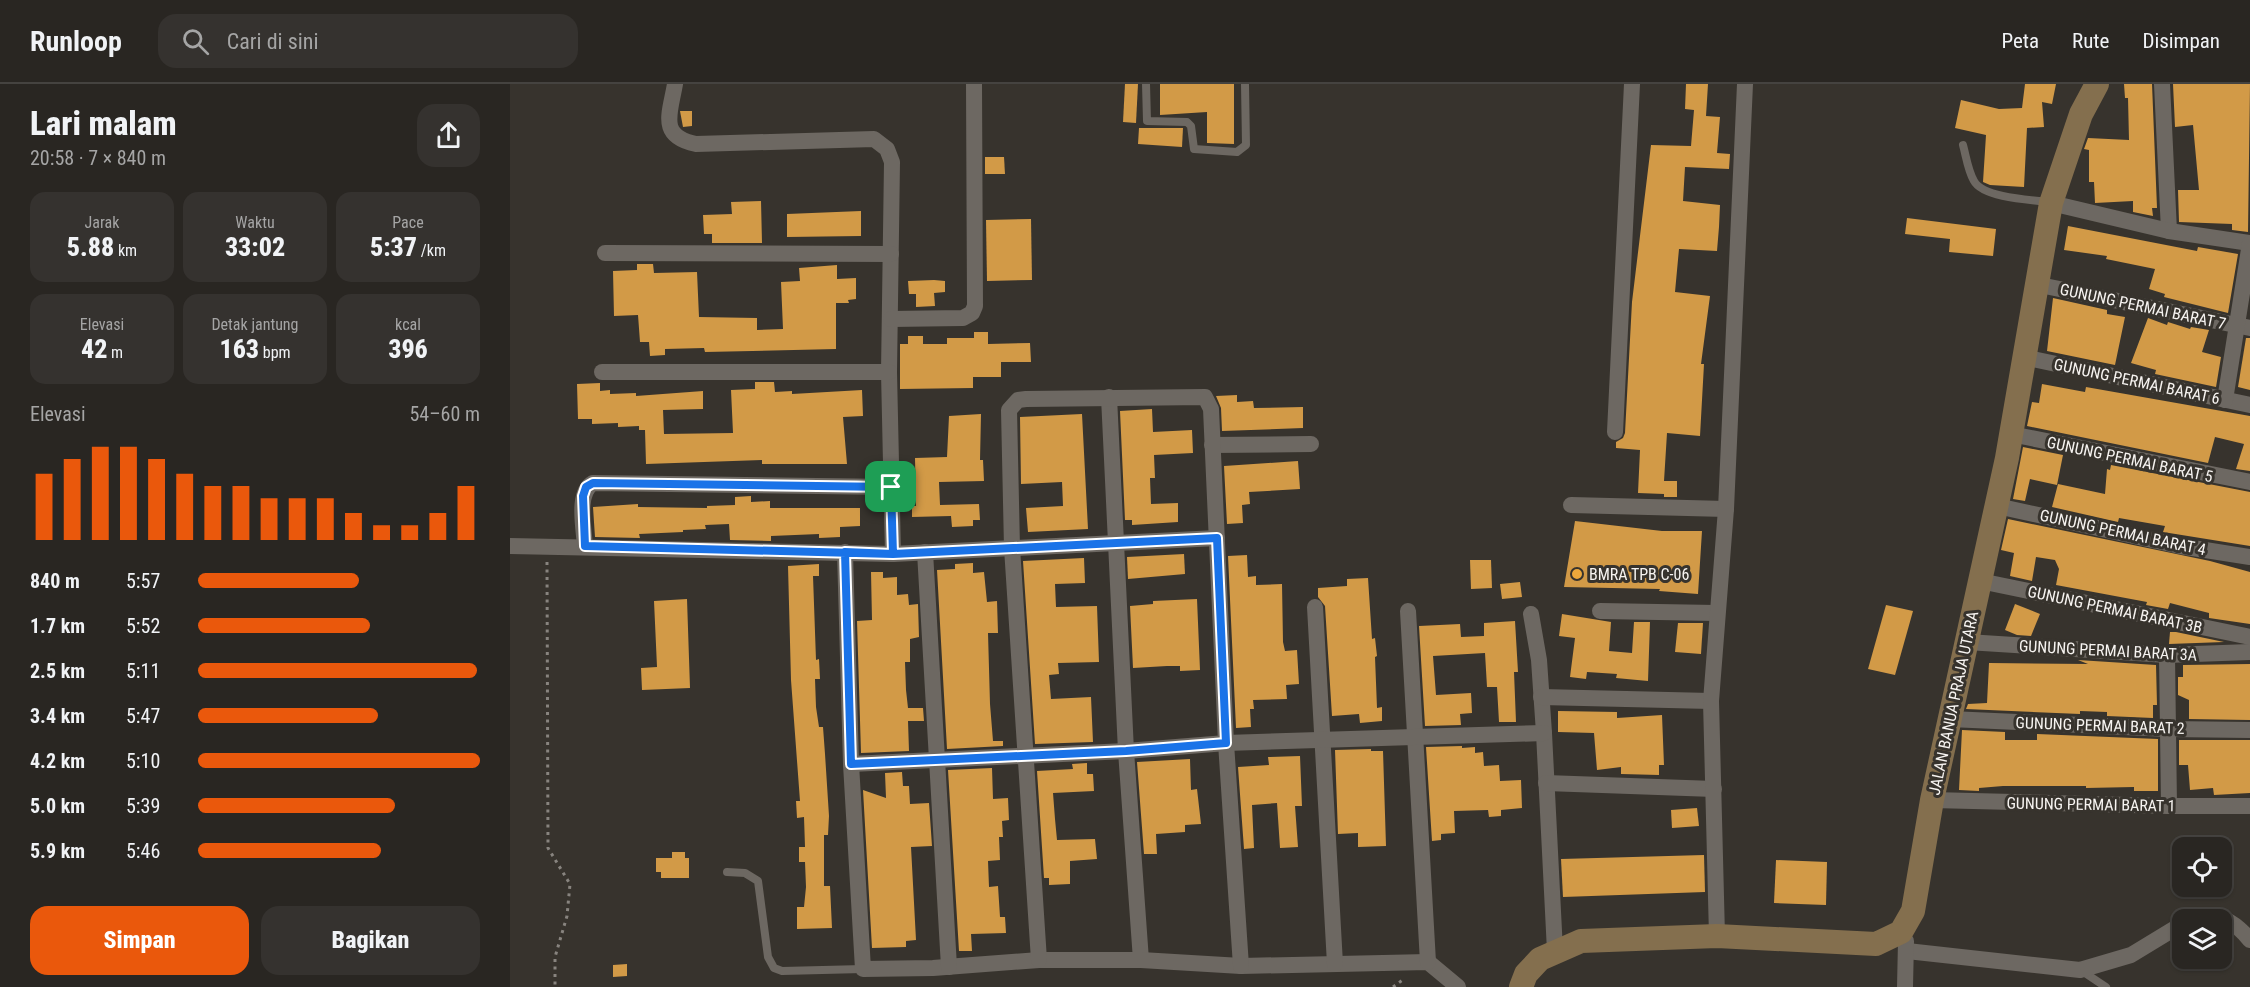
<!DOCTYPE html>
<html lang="id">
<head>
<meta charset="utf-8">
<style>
	body { margin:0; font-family:"Roboto Condensed",sans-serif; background:#35322f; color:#f1f3f6; height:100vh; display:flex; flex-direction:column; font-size:22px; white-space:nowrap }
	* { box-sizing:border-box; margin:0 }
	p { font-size:20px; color:#a5a5a5 }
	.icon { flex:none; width:33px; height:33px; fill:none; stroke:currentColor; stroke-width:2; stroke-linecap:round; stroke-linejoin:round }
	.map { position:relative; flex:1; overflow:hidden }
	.drawer { display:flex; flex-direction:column; background:#292622; width:510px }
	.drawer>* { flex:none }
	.controls { position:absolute; left:1662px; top:753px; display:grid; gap:12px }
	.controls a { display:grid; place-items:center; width:60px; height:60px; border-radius:12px; background:#292622; box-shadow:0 2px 4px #0004,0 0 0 2px #454340; font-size:30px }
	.pin { position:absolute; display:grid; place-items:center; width:51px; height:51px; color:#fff; margin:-26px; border-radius:12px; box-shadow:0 3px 9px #0006 }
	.round { display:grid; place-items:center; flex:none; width:63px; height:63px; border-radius:18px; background:#35322f }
	.overview { display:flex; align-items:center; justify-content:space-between; height:102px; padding:0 30px }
	h1 { font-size:33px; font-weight:800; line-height:45px }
	.metrics { display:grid; grid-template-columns:repeat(3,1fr); gap:9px; height:102px; padding:6px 30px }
	.metrics div { display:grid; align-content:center; border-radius:15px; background:#35322f; text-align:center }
	.metrics b { font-size:26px; font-weight:800 }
	.metrics small { font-size:16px; font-weight:400 }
	.metrics p { font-size:16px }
	.chart { height:168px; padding:12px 30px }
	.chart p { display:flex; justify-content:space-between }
	.chart svg { width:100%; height:108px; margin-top:6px; stroke:#ea580c; stroke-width:6 }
	.button { display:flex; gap:12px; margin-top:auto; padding:12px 30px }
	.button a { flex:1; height:69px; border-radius:18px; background:#ea580c; color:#fff; font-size:24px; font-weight:800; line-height:69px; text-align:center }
	.button a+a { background:#35322f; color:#f1f3f6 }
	ul { padding:0 30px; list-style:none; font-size:20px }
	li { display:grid; grid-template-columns:96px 72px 1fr; align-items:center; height:45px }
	li i { height:15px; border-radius:8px; background:#ea580c }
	header { display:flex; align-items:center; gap:36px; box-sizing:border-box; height:84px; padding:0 30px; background:#292622; border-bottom:2px solid #454340 }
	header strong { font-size:28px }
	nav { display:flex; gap:33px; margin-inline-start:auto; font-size:21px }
	.search { width:420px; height:54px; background:#35322f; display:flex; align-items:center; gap:15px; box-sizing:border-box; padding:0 21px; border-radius:18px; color:#a5a5a5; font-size:22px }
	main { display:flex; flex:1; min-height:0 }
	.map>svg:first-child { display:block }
	.building { fill:#d29a47 }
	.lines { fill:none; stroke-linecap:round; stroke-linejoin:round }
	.path { stroke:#88847f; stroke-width:3; stroke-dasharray:3 4.5; stroke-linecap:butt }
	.lane { stroke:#6d6862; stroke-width:8 }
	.street { stroke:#6d6862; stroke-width:16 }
	.secondary { stroke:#846f4e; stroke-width:24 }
	.route-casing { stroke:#fff; stroke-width:12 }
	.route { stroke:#1a73e8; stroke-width:8 }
	.poi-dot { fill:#eda83b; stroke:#37332d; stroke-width:2 }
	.labels { text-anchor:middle; stroke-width:6; stroke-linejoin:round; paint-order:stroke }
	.street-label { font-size:16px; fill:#f7f4f1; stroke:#37332d }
	.poi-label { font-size:16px; fill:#f7f4f1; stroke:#37332d; text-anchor:start }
</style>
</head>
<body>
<header>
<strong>Runloop</strong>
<div class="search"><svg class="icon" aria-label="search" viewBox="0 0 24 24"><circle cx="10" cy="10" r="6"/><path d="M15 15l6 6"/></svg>Cari di sini</div>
<nav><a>Peta</a><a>Rute</a><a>Disimpan</a></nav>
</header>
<main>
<section class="drawer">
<div class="overview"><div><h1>Lari malam</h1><p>20:58 · 7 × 840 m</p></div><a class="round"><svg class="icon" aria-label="share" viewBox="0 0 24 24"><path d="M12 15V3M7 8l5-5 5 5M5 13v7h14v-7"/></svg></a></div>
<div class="metrics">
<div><p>Jarak</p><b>5.88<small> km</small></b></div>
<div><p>Waktu</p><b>33:02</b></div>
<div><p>Pace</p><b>5:37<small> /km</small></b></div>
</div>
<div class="metrics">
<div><p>Elevasi</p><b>42<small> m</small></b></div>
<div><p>Detak jantung</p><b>163<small> bpm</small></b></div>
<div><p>kcal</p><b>396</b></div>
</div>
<div class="chart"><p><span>Elevasi</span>54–60 m</p>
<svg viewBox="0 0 160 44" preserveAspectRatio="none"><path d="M5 44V17M15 44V11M25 44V6M35 44V6M45 44V11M55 44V17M65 44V22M75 44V22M85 44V27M95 44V27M105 44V27M115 44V33M125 44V38M135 44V38M145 44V33M155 44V22"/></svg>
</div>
<ul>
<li><b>840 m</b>5:57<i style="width:57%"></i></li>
<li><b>1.7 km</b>5:52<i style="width:61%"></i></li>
<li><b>2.5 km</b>5:11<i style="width:99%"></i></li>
<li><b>3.4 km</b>5:47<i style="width:64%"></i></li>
<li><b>4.2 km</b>5:10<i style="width:100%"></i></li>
<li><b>5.0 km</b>5:39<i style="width:70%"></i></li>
<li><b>5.9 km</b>5:46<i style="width:65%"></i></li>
</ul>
<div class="button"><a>Simpan</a><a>Bagikan</a></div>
</section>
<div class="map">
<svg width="1740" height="903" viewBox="0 0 1740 903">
	<rect width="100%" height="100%" fill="#37332d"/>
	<g class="building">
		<path d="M615,0H628L626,39L613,38Z"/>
		<path d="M650,0H724V60L697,59V28L650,31Z"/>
		<path d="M1176,0H1198L1196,32L1210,33L1207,69L1220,70L1219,85L1175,83L1173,117L1210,121L1209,143L1207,167L1169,165L1165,208L1200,212L1191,280H1194L1190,352L1157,349L1154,397H1167V413H1154V410L1128,409L1130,366L1106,364V358L1113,354L1115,349L1122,218L1141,61L1181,62L1184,26L1175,25Z"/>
		<path d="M1515,0H1546L1542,20L1532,18L1534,43L1517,44L1514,103L1480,101L1473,98L1476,51L1445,44L1451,16L1489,25L1512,24Z"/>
		<path d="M1614,0H1642L1647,124H1642L1643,132L1623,128V117L1585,119L1584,98H1579V66L1574,65L1578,54L1619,56L1618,14H1615Z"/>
		<path d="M1663,0H1740L1738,148L1722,146V140L1669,138L1668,106H1689L1683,41L1665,43Z"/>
		<path d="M170,27H182V42L173,43Z"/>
		<path d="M629,44H673L672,63L628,60Z"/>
		<path d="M475,73H494L495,90H475Z"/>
		<path d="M251,117L252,159H202V150H194L193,131L222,130L221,118Z"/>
		<path d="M351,127V152L277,153V130Z"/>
		<path d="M1397,134L1486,145L1483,172L1439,168L1440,155L1395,150Z"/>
		<path d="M521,135L522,196L477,197L476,136Z"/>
		<path d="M1558,142L1687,167L1688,163L1728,170L1718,229L1654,213L1655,210L1639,205L1645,185L1596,175L1597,172L1554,166Z"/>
		<path d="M127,180H143L144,189L187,188L189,233L247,234V246L273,245L271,198L290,197L289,184L327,181V195L346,194V215L338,216L339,219H326V265L195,268L194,264L155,265V271L140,272L139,258H130L128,231L104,232L103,187L127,186Z"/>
		<path d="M424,196L435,197V208L424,209L425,222L406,223V210H399L398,197Z"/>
		<path d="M1543,214L1597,226V230L1615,233L1605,281L1537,267Z"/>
		<path d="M1638,234L1657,241L1658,238L1680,245L1681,243L1699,246L1692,268L1711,273L1706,303L1645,290L1646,286L1621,279Z"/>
		<path d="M464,248H478V260L520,259L521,278H491V293H463V304L390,305V260H398V252H413V260H437V254H464Z"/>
		<path d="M1736,254H1740V306L1728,303Z"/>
		<path d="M245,298H264L265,308L282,307V310L352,306L353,332L333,333L337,380H252V376L136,380L135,346H129V342L108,343V339L82,340V335H68L67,300L90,299V307L100,306V310L126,309V312L193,307V325L153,326L154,350L223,349L221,306L245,305Z"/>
		<path d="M1532,300L1575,308L1576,303L1740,332V387L1726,385L1734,360L1705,353L1698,379L1517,342L1522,318L1529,319Z"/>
		<path d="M727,311V318L743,317L744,324L793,323V344L712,347L711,324L706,312Z"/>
		<path d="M642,325L643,348L682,346L683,369L644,371L645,394H640L641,420L668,419V438L622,441V436H615L610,327Z"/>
		<path d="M471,330L470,376H473L474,397L429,398L430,421L469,420L470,436H463V442L442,443L441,432L402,433V422H406L405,374L437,373L439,332Z"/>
		<path d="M572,330L578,445L518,448L516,424L553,422L552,398L511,400L510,333Z"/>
		<path d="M1513,363L1553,371L1547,401L1520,395L1515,417L1503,415Z"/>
		<path d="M788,377L790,405L739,408L740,420L732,421L733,439L717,440L714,382Z"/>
		<path d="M1601,381L1740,408V462L1653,448L1655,442L1609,434L1608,438L1542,423L1548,400L1595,410L1597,385L1600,386Z"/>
		<path d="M241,412V418L260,417V424H350V442L330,443V453L309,454V450L261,452V457L220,456L219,440L195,441L196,445L173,446V448L129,450L130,454L85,453L83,423L128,420V423L197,424V422L225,421V413Z"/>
		<path d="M1498,435L1700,477L1740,488V540L1699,534V529L1660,519L1658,525L1636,521L1637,518L1546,501L1549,485L1545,476L1526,473L1522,497L1500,492L1504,469L1491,466Z"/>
		<path d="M1065,437L1152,447H1192L1188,510L1149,507L1150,505L1054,503Z"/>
		<path d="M674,470L675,490L618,495L617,473Z"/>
		<path d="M737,471L738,493L746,492V501L772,500L773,558L775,567L787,566L789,600L776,601L777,615L743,616L744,625H740L741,643L726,644L718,472Z"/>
		<path d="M574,474L575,499L545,500L546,523L587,522L589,578L548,579L549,590L539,591L541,615L581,613L583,658L525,660L513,477Z"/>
		<path d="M960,476H981L982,504L961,505Z"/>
		<path d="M463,479V489L474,488L477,518L487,517L488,549H478L480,620L483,657H493V662L437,665L427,486L445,485V480Z"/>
		<path d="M309,480V492H303L306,576L309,575L310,595H305L306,623L309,643H313L315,670L319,732L318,751H314V802H320L322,844L287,845V823H294L296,803L295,778H289V763H295L294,733L287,734L286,717H290L281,596L278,482Z"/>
		<path d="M361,488H373V494L387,493V511L398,510L399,521L408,520L409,553L400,555V578H395L396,606L398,624H413L414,637H398L399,667L351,669L347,537L362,536Z"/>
		<path d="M858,494L862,555L865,554L867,572L865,573L867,624L872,623V637L850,639L849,630L822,632L815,522L808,513V504L837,502V495Z"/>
		<path d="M1010,498L1012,513L992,515L990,500Z"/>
		<path d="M177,515L180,604L132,606L131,584L147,583L144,517Z"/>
		<path d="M687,515L690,586L670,587V582H657L623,584L620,522L643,520V517Z"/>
		<path d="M1505,520L1530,530L1521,552L1507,551L1495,546Z"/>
		<path d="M1376,521L1403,527L1385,591L1358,585Z"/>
		<path d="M1052,530L1101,538L1099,567L1122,569L1124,538H1140L1138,597L1106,594L1107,590L1077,588L1076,595L1060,593L1065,554L1049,552Z"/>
		<path d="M1005,537L1008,588H1004L1006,638H989L987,603H977L975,569L923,572L926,611L961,609L962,629L950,630L951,641L915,642L909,542L950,540L951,553L974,552V539Z"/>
		<path d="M1168,539H1193L1191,570L1165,568Z"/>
		<path d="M1660,548H1666L1714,558L1659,560Z"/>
		<path d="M1568,576L1646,581L1647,621H1643V634L1597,632V628L1570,627V630L1456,625L1458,620L1477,619L1479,579L1578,580Z"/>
		<path d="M1740,580V636L1679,635V616L1668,611V593H1673V581Z"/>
		<path d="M1048,627L1107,628V634L1152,631L1154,681H1149V691L1111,690V683L1087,686L1084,649L1048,648Z"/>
		<path d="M1452,646L1495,648V656H1527V650L1648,655V707H1624V703L1576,704V702H1493L1469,704V707L1449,706Z"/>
		<path d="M1669,656H1740V709L1704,711L1703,704L1680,706L1678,681H1669Z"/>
		<path d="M952,662V664L965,663V669L973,668L974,682L989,681L990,697L1011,696L1012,724L991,726V732L979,733L978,726L944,727L945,749L931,750V756L922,757L916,663Z"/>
		<path d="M861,665V667H873L876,762L848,763V749L828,750L825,666Z"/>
		<path d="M790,672L792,722H785L788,763L770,764L767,719L742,721L744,764L734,765L728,683L759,681L758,673Z"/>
		<path d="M680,675L681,706L687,705L691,740L675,741V748L646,750L647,770H634L627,678Z"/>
		<path d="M577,679V690H583L584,707L543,709L545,735L547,756L585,755L587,775L560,777V800L539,801V794H534L527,687L563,685L562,680Z"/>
		<path d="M482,684L483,715L498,714L499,736L492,737L493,753H489L490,776L478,777L479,803L488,802L490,833H495L496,849L461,850L462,867H449L438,686Z"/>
		<path d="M392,688L393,702H399L400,720L419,719L422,762L401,763L406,856L396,857V863L362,864L353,706L376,714L375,689Z"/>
		<path d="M1187,724L1189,742L1162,744L1161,726Z"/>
		<path d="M162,768H175V774H179V794H151V788H146V774H162Z"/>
		<path d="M1194,771L1195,808L1053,813L1051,775Z"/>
		<path d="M1266,776L1317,778L1316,821L1264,819Z"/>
		<path d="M117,880V892L103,893V881Z"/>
	</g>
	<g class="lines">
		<g class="path">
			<path d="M37,478L38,764L60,800L57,832L45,873V903"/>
			<path d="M883,903L894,895"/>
		</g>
		<g class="lane">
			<path d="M636,0L637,37L677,38L681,42L684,65L727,68L736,61L735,0"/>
			<path d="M1453,61C1456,72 1458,87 1464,97C1473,114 1522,116 1540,118"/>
			<path d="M217,788L235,789L248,797L258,873L264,884L272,887L353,885"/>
			<path d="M1572,887L1596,903"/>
		</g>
		<g class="street">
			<path d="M165,0C160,30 148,52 186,60L364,55L377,65L382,78L379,288L383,470"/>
			<path d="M1652,0L1659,147"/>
			<path d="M1541,119L1659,147L1740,159"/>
			<path d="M95,169L381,170"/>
			<path d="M1525,200L1740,244"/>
			<path d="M381,235L453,234L462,229L465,222L464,0"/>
			<path d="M1513,273L1740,321"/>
			<path d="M92,288H379"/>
			<path d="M599,313L616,667L631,876"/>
			<path d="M1715,316L1740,159"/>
			<path d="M1105,348L1122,0"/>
			<path d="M1501,350L1740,398"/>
			<path d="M702,361L801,360"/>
			<path d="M1061,421L1216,425"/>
			<path d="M1487,422L1670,462L1740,473"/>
			<path d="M0,462L383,470L707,454"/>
			<path d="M75,463C74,444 66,409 83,399L381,403"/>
			<path d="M335,468L341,680L353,885L423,884L529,876H631L731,882L918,878L948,903"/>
			<path d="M415,468L439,883"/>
			<path d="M1470,497L1740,553"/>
			<path d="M805,523L825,880"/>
			<path d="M898,527L918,878"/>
			<path d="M1090,527L1206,529"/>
			<path d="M1021,530L1029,576L1034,649L1045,867"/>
			<path d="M1457,558L1657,571L1740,568"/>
			<path d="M1657,571L1659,722"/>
			<path d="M1031,613L1201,617"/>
			<path d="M1440,635L1658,645L1740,646"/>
			<path d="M341,680L616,667L716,659L1034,649"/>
			<path d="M1036,699L1204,705"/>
			<path d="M1422,716L1659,722H1740"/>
			<path d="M1687,836C1711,829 1724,837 1740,856"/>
			<path d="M1207,852L1201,617L1216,425L1235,0"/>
			<path d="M1397,867L1570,886L1621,871L1672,840"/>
			<path d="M529,876L502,464L499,326L508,316L516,315L695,313L701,325L716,659L731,882"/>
			<path d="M1395,903L1396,857"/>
		</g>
		<path class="secondary" d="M1011,903L1016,890L1030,875L1071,857L1207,852L1366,860L1391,848L1403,827L1422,716L1497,374L1541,119L1571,30L1587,0"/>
	</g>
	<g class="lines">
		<defs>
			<path id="route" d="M381,403L83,399L76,403L73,412L75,462L383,470L707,454L716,659L616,667L341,680L335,468L383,470L381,403"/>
		</defs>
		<use href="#route" class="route-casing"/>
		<use href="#route" class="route"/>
	</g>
	<circle class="poi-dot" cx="1067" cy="490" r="6"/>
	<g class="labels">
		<g class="street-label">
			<text transform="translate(1633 222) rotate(12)" y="6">GUNUNG PERMAI BARAT 7</text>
			<text transform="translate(1627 297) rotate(12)" y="6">GUNUNG PERMAI BARAT 6</text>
			<text transform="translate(1620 375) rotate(12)" y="6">GUNUNG PERMAI BARAT 5</text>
			<text transform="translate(1613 448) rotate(12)" y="6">GUNUNG PERMAI BARAT 4</text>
			<text transform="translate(1605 525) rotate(12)" y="6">GUNUNG PERMAI BARAT 3B</text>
			<text transform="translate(1598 566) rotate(3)" y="6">GUNUNG PERMAI BARAT 3A</text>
			<text transform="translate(1443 619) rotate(-78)" y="6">JALAN BANUA PRAJA UTARA</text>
			<text transform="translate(1590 641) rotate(2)" y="6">GUNUNG PERMAI BARAT 2</text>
			<text transform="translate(1581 720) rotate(1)" y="6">GUNUNG PERMAI BARAT 1</text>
		</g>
		<g class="poi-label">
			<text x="1079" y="496">BMRA TPB C-06</text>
		</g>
	</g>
</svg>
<div class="controls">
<a><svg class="icon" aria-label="locate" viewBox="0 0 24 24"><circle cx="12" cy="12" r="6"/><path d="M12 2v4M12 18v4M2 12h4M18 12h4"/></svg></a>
<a><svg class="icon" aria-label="layers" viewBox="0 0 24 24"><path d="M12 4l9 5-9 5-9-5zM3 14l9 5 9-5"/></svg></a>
</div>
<div class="pin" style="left:381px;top:403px;background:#1e9e55"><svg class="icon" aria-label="arrive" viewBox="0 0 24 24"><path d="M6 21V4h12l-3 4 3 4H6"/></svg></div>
</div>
</main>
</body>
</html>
